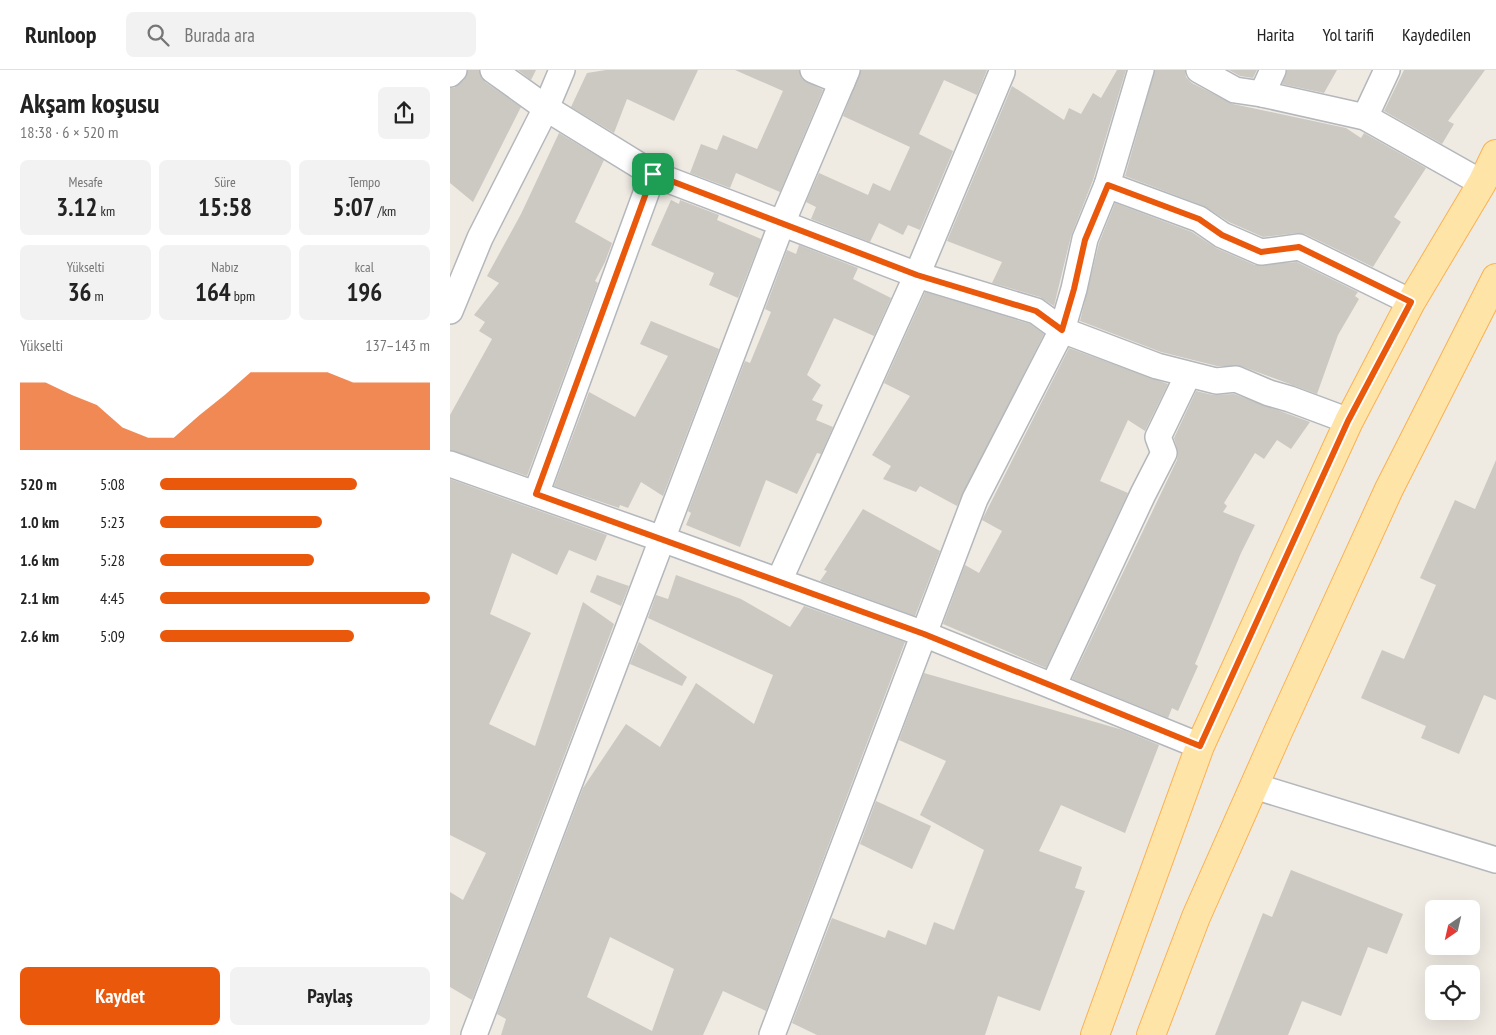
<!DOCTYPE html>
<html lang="tr">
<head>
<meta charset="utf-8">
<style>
	body { margin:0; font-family:"PT Sans Narrow",sans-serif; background:#f2f2f2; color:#222; height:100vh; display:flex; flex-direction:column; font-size:19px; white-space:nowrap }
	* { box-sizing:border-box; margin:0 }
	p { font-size:16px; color:#767676 }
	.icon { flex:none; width:28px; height:28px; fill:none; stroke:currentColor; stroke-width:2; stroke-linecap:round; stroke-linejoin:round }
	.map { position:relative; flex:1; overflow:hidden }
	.drawer { display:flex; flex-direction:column; background:#fff; width:450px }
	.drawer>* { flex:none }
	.needle { width:32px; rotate:214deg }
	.tools { position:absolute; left:975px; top:830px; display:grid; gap:10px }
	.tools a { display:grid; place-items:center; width:55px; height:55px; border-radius:8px; background:#fff; box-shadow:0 5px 20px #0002; font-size:25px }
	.pin { position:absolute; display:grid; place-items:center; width:42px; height:42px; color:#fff; margin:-21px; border-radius:10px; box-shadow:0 2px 8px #0006 }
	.round { display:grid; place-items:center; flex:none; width:52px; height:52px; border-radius:8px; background:#f2f2f2 }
	.overview { display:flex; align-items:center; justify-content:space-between; height:85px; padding:0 20px }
	h1 { font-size:28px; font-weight:700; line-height:38px }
	.metrics { display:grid; grid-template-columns:repeat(3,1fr); gap:8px; height:85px; padding:5px 20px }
	.metrics div { display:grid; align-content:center; border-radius:8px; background:#f2f2f2; text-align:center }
	.metrics b { font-size:25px; font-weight:700 }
	.metrics small { font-size:14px; font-weight:400 }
	.metrics p { font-size:14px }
	.chart { height:140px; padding:10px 20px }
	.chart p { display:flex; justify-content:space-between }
	.chart svg { width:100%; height:90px; margin-top:5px; fill:#ea580c; opacity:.7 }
	.action { display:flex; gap:10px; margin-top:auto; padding:10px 20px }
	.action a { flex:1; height:58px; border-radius:8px; background:#ea580c; color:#fff; font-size:20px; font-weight:700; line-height:58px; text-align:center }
	.action a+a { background:#f2f2f2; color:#222 }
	ul { padding:0 20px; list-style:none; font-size:16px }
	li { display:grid; grid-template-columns:80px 60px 1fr; align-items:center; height:38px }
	li i { height:12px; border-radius:6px; background:#ea580c }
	header { display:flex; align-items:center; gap:30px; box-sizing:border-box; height:70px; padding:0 25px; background:#fff; border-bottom:1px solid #e0e0e0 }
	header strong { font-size:24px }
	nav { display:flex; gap:28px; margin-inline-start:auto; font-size:18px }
	.search { width:350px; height:45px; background:#f2f2f2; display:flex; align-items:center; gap:12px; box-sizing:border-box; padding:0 18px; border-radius:8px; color:#767676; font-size:19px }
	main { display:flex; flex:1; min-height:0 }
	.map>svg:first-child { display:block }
	.building { fill:#ccc8c2; fill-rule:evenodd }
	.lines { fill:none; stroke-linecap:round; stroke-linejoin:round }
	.street-casing { stroke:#b4b7bb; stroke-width:28 }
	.primary-casing { stroke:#fab152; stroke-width:30 }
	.street { stroke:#fff; stroke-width:25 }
	.primary { stroke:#ffe4a8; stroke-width:28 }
	.route-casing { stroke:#fff; stroke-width:10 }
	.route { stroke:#ea580c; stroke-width:6 }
</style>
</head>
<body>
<header>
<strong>Runloop</strong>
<div class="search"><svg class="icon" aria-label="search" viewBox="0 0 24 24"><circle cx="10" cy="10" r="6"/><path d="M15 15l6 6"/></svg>Burada ara</div>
<nav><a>Harita</a><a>Yol tarifi</a><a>Kaydedilen</a></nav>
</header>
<main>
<section class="drawer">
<div class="overview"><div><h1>Akşam koşusu</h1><p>18:38 · 6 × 520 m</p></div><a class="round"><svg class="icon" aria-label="share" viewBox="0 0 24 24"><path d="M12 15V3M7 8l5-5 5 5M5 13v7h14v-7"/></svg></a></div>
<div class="metrics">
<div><p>Mesafe</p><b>3.12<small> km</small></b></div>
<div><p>Süre</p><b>15:58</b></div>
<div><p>Tempo</p><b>5:07<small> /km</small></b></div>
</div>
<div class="metrics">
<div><p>Yükselti</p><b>36<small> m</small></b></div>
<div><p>Nabız</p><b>164<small> bpm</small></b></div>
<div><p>kcal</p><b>196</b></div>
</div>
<div class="chart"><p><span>Yükselti</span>137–143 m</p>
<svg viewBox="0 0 160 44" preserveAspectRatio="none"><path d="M0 44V11L10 11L20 17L30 22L40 33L50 38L60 38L70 27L80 17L90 6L100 6L110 6L120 6L130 11L140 11L150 11L160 11V44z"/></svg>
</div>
<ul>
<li><b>520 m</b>5:08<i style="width:73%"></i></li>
<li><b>1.0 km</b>5:23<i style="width:60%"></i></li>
<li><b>1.6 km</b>5:28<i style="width:57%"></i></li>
<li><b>2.1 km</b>4:45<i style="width:100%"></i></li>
<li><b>2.6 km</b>5:09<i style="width:72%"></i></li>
</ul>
<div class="action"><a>Kaydet</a><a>Paylaş</a></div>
</section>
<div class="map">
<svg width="1046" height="965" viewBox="0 0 1046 965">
	<rect width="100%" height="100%" fill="#efebe3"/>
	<g class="building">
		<path d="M18,0H29L35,12L71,37L23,132L0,113V18H4L14,10Z"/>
		<path d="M68,0H86L81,10Z"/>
		<path d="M156,0H248L224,51L177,29L164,63L121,37L137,3Z"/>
		<path d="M285,0H349L352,9L373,20L330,122L286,103L280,118L240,103L251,74L267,80L273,65L307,79L333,21Z"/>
		<path d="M411,0H537L527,25L494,10L469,64L503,81L470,160L458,155L453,165L429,153L420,172L361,149L366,137L356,132L369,103L418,125L423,113L440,121L460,77L393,46Z"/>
		<path d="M667,0H676L643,110L621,166L604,236L590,227L542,213L552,192L497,171L562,16L614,50L619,38L631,44L643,23L651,28Z"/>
		<path d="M705,0H735L736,7L742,13L783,34L896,58L911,68L914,63L976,98L944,147L951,152L923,197L855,164L847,163L813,167L779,152L754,136L675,106Z"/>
		<path d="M779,0H807L803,8L790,6Z"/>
		<path d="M837,0H887L874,23L832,14Z"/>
		<path d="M954,0H1035L998,51L1004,54L992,74L934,41Z"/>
		<path d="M109,63L154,90L125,152L162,173L155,192L145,211L148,213L77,406L0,380V345L42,269L29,261L35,252L24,245L49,213L37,206L71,144Z"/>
		<path d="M221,130L229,134L230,130L269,145L267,150L311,169L288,228L259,215L264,203L201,175Z"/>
		<path d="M665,133L742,162L766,178L805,195L847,192L908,222L905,226L909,229L888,265L867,324L791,296H767L711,282L630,251L649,173Z"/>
		<path d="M349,175L408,198L403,209L441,228L424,266L384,248L357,305L371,315L362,330L373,335L366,350L383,357L371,384L367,383L347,424L316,410L290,477L236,455L241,443L238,441L295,291L300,293L321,242L315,239L337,180L346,184Z"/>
		<path d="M475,222L580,254L594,264L507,436L470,416L466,422L433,409L441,396L422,385L460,326L434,313Z"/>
		<path d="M201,251L269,279L213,426L191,412L178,438L170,435L169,438L104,416L139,322L185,347L218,286L190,274Z"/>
		<path d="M619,278L718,314L695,361L678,350L650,411L678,423L596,598L493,554L515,495L529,503L552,461L532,450Z"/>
		<path d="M746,321L763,325L784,324L860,352L841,379L827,370L814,389L805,383L774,433L777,436L773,442L805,455L791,483L745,594L748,596L728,641L722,638L718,648L622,609L727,390L728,382L724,368Z"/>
		<path d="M1046,390V630L1034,625L1009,684L971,668L976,656L911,628L932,580L954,589L986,515L970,508L1005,430L1025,439Z"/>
		<path d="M0,409L157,465L146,491L119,480L107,505L62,483L40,544L81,563L39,654L85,676L133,532L164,554L22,930L0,917V822L13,830L36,783L0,765Z"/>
		<path d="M413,439L490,481L465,546L370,511L377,501L374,500Z"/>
		<path d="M147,505L179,516L171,536L140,522Z"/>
		<path d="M226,505L291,529L340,557L354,536L455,572L316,941L273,921L253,965H51L56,949L47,944L133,718L176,654L210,677L246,613L304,654L323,605L198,548L206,525L218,529ZM160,867L224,899L202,961L137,927Z"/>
		<path d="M189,572L237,607L232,616L180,594Z"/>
		<path d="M474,603L673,660L709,675L675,763L611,735L589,781L632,797L625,818L635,821L590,941L548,926L535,965H367L342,953L382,848L435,868L438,860L476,875L484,852L504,860L534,780L470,745L496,691L449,670Z"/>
		<path d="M426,731L481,756L462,799L410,774Z"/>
		<path d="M841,800L953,844L937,884L918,877L891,946L852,931L838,965H765L813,843L822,847Z"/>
	</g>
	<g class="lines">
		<defs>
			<g id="street">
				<path d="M43,0L96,38L203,104L467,205L586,241L612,260L707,296L766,311L786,309L819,323L840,329L899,351"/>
				<path d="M363,0L392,12"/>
				<path d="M749,0L785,20L812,24L915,47L1032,113"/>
				<path d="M0,4L4,0"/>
				<path d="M812,24L823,0"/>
				<path d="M915,47L937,0"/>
				<path d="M657,115L749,149L772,165L811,182L849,177L961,232"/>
				<path d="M0,241L30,168L96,38L112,0"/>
				<path d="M0,394L212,469L474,564L750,676"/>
				<path d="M86,424L203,104"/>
				<path d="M329,511L467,205L552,2"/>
				<path d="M603,616L693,424L714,383L708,367L738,305"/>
				<path d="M804,716L1046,790"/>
				<path d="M24,965L332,153L397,0"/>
				<path d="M322,965L525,429L612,260L624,219L635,169L657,115L691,0"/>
			</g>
			<g id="primary">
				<path d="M645,965L750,676L899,351L961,232L1032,113L1046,84"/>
				<path d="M701,965L746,847L828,662L939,419L1046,208"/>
			</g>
		</defs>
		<use href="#street" class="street-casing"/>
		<use href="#primary" class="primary-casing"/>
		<use href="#street" class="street"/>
		<use href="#primary" class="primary"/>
	</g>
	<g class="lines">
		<defs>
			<path id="route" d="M203,104L467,205L586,241L612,260L624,219L635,170L658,115L749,149L772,165L811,182L849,177L961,232L898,351L750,676L474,564L86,424Z"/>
		</defs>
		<use href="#route" class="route-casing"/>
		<use href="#route" class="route"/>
	</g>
</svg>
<div class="tools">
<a><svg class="needle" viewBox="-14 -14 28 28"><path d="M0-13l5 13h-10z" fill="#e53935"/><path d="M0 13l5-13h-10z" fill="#767676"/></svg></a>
<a><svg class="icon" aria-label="locate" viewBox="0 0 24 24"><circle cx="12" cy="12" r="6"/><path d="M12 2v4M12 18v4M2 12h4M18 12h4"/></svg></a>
</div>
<div class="pin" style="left:203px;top:104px;background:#1e9e55"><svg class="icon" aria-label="arrive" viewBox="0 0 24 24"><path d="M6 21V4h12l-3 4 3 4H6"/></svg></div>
</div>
</main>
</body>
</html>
